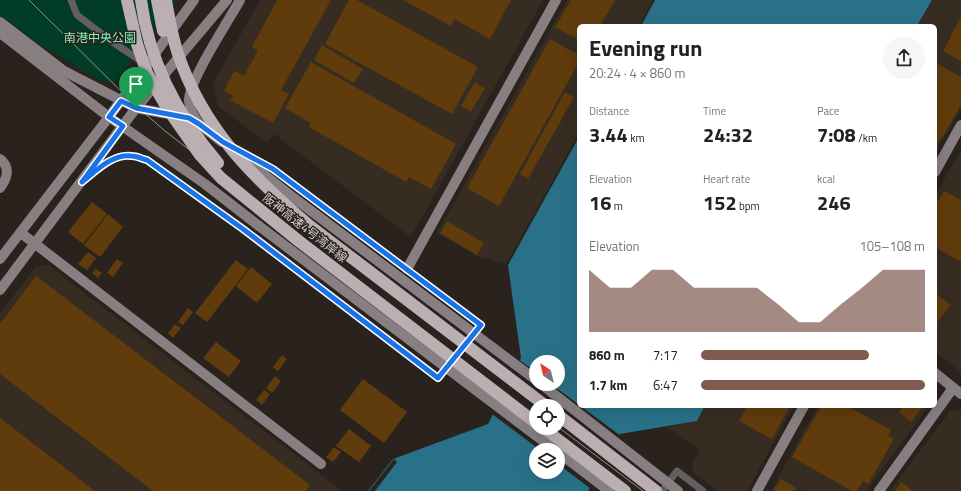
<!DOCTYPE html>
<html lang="en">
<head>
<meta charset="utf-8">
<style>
	body { margin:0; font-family:"Titillium Web","Noto Sans JP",sans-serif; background:#f6f6f6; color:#222; height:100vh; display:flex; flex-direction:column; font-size:15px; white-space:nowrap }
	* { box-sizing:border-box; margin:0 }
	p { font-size:13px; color:#767676 }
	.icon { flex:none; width:22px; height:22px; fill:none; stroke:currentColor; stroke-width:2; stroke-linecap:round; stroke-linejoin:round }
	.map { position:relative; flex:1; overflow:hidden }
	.panel { position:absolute; left:577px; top:24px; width:360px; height:384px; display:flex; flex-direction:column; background:#fff; border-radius:6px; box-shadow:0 4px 16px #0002 }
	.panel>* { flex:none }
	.needle { width:26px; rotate:325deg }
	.controls { position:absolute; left:529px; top:355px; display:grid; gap:8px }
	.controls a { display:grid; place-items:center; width:36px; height:36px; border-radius:50%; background:#fff; box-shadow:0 4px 16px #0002; font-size:20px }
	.pin { position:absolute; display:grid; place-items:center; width:34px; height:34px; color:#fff; margin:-41px -17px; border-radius:50% 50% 50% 0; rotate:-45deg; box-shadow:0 0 4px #0007 }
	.pin .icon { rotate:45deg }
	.round { display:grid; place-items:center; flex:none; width:42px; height:42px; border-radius:21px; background:#f6f6f6 }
	.overview { display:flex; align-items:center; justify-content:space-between; height:68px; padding:0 12px }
	h1 { font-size:22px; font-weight:700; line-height:30px }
	.figures { display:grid; grid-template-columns:repeat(3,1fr); gap:6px; height:68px; padding:4px 12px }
	.figures div { display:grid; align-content:center }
	.figures b { font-size:20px; font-weight:700 }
	.figures small { font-size:11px; font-weight:400 }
	.figures p { font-size:11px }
	.chart { height:112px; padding:8px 12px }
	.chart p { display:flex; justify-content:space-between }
	.chart svg { width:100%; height:72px; margin-top:4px; fill:#805a4f; opacity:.7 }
	ul { padding:0 12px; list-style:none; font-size:13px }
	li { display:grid; grid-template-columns:64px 48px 1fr; align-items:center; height:30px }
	li i { height:10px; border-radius:5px; background:#805a4f }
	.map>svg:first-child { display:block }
	.built { fill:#372c21 }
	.green { fill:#003c26 }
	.water { fill:#297188; fill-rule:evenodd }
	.pier { fill:#2a231d; fill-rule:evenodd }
	.building { fill:#603b0c }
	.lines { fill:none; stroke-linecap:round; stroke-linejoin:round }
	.street { stroke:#635f60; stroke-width:7 }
	.secondary { stroke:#877f82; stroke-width:10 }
	.highway { stroke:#bbafb4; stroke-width:12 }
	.tram { stroke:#96918c; stroke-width:1 }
	.secondary-bridge { stroke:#877f82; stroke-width:10 }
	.highway-bridge { stroke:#bbafb4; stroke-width:12 }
	.route-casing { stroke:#fff; stroke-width:8 }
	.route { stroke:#1a73e8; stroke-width:5 }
	.labels { text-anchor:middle; stroke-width:3; stroke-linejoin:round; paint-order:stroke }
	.park-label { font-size:12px; fill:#83f3be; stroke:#2a231d }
	.street-label { font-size:12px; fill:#d5d1cd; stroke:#2a231d }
</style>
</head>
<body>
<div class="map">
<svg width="961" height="491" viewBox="0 0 961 491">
	<rect width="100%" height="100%" fill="#2a231d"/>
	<g class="built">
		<path d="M260,0H543L411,237L274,134L269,141L266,142L218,106L213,84Z"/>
		<path d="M567,0H653L639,26H579V133L506,264L477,256L437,233Z"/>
		<path d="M933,0H961V108L935,154V26H918Z"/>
		<path d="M961,150V372L935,352V196Z"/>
		<path d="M48,265L342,491H0V313L36,267Z"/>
		<path d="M706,406H794L747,491H718L693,472L692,463L700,450L667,427L697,421Z"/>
		<path d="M818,406H929L866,491H801L799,489L797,491H771Z"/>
		<path d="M961,410V491H893L892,488L950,411Z"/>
	</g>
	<path class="green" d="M0,0H176L115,83L100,80L82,70L37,43L0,15Z"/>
	<g class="water">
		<path d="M655,0H932L917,26H641Z"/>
		<path d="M579,137V406H705L697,421L620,434L588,491H368L393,459L488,424L521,358L508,265ZM536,362H558V384H536ZM536,406H558V428H536ZM536,450H558V472H536Z"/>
	</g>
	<g class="pier">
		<path d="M518,359L536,372V384H551L621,436L591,489L558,464V450H540L492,414ZM536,406H558V428H536Z"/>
		<path d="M394,459L397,462L375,491H369Z"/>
	</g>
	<g class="building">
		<path d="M277,0H331L281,90L289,94L273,123L230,100L233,96L224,91L234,71L244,76L258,50L252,47Z"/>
		<path d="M349,0H357L478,67L452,114L325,44Z"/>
		<path d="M403,0H511L490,39L454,19L451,26Z"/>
		<path d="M571,0H615L600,26H579V40L555,27Z"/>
		<path d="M961,17V61L943,51Z"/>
		<path d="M550,39L579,55V62L499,206L467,188Z"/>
		<path d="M322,45L363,69L354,83L314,60Z"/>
		<path d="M311,62L456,144L431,189L409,177L406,182L309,127L311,123L285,108Z"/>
		<path d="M938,64L961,77V105L942,138L941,137L935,147V69Z"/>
		<path d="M475,82L485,88L471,112L461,106Z"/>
		<path d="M565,92L574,97L528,179L520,174Z"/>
		<path d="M944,191L961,200V262L935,247V206Z"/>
		<path d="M92,202L107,214L83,244L68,232Z"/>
		<path d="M108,214L123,227L100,257L84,245Z"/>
		<path d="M447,221L484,243L477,255L440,233Z"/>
		<path d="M88,252L96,258L87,270L78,264Z"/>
		<path d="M117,259L123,263L113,277L107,273Z"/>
		<path d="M236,260L248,269L207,322L195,313Z"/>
		<path d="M251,267L272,284L257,303L236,286Z"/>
		<path d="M96,269L102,273L98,278L92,273Z"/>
		<path d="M36,276L310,485L306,491H153L0,374V324Z"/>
		<path d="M935,293L951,305L935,325Z"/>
		<path d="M188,308L193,312L183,325L178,322Z"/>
		<path d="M175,324L181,328L173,338L168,333Z"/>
		<path d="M216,342L241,361L229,377L203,358Z"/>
		<path d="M282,355L287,359L278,371L273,367Z"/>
		<path d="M275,376L281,381L272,393L266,388Z"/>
		<path d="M363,379L407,412L384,443L340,410Z"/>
		<path d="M264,390L270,394L262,405L256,400Z"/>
		<path d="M747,406H790L772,439L739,421Z"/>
		<path d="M821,406H847L891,430L888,436L894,439L868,484L863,481L857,491H852L792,457Z"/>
		<path d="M903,406H923L911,422L899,412Z"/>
		<path d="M0,418L95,491H0Z"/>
		<path d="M349,429L371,446L359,462L336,446Z"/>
		<path d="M334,447L341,452L333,462L326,457Z"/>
		<path d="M781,479L796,488L794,491H773Z"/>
		<path d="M901,482L913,491H895Z"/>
	</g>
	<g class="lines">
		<g class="street">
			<path d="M71,0L77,15L111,41L138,59"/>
			<path d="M87,178C100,168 114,153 132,156C137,156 142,159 147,160L243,229L439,378L481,325L273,169L234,148"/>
			<path d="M662,491L677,471L703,491"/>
		</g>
		<g class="secondary">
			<path d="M0,22L64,71L136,108L189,118L199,124L222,142"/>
			<path d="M0,33L109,117L205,184L259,226"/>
			<path d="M199,124C194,117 190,109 189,101C188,82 229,20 240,0"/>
			<path d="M0,159C11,167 7,179 0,188"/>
			<path d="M246,160L286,192"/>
			<path d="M935,172L961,125"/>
			<path d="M21,233L321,464"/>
			<path d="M0,259L109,117L194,0"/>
			<path d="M407,269L556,0"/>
			<path d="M0,290L136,108L227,0"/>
			<path d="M935,373L961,394"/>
			<path d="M558,452L609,491"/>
			<path d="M757,491L804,406"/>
			<path d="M879,491L953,388"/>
		</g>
		<g class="highway">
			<path d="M127,0L137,44"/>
			<path d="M558,415L656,491"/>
			<path d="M543,428L625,491"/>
		</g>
		<g class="tram">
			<path d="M29,0L134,104L165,131L536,417"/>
			<path d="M558,427L643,491"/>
		</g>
		<g class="secondary-bridge">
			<path d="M286,192L536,380"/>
			<path d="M259,226L555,450"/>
			<path d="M541,384L678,491"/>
		</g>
		<g class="highway-bridge">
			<path d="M141,0C149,62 178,116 218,163"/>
			<path d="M157,0L163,31"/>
			<path d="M166,0C169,18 172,36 178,54C203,128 252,177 310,226L546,406"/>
			<path d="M137,44L147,73L167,108L200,155L221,178L300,242L536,423"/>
		</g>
	</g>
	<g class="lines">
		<defs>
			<path id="route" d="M121,101L136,108L189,118L199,124L223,142L273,169L481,325L438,378L243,229L147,160C142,159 137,156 132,156C113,153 96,171 82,182L123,126L109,117Z"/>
		</defs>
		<use href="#route" class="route-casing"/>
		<use href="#route" class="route"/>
	</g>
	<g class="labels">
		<g class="park-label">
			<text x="100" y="42">南港中央公園</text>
		</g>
		<g class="street-label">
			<text transform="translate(305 228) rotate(38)" y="4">阪神高速4号湾岸線</text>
		</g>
	</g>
</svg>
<div class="controls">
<a><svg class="needle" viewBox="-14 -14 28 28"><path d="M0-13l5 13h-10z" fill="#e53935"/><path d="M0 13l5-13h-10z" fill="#767676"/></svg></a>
<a><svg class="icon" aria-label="locate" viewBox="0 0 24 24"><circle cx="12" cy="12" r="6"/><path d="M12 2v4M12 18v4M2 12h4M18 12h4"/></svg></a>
<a><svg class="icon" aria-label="layers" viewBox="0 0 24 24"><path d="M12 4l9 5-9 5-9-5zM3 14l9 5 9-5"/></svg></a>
</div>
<div class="pin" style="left:136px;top:108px;background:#1e9e55"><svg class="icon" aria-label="arrive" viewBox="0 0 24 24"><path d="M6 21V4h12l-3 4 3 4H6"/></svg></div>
<section class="panel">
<div class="overview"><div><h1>Evening run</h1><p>20:24 · 4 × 860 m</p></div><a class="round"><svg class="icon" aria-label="share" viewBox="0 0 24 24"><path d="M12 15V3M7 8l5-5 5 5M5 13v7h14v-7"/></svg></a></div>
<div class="figures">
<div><p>Distance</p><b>3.44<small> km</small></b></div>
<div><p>Time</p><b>24:32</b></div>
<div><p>Pace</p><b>7:08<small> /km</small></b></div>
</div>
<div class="figures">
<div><p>Elevation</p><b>16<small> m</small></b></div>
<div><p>Heart rate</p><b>152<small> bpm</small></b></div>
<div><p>kcal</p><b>246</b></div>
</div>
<div class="chart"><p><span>Elevation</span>105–108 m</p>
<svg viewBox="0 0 160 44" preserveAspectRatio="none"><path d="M0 44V6L10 17L20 17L30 6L40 6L50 17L60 17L70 17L80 17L90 27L100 38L110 38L120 27L130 17L140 6L150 6L160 6V44z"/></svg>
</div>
<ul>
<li><b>860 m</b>7:17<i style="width:75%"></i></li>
<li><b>1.7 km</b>6:47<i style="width:100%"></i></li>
</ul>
</section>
</div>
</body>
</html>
